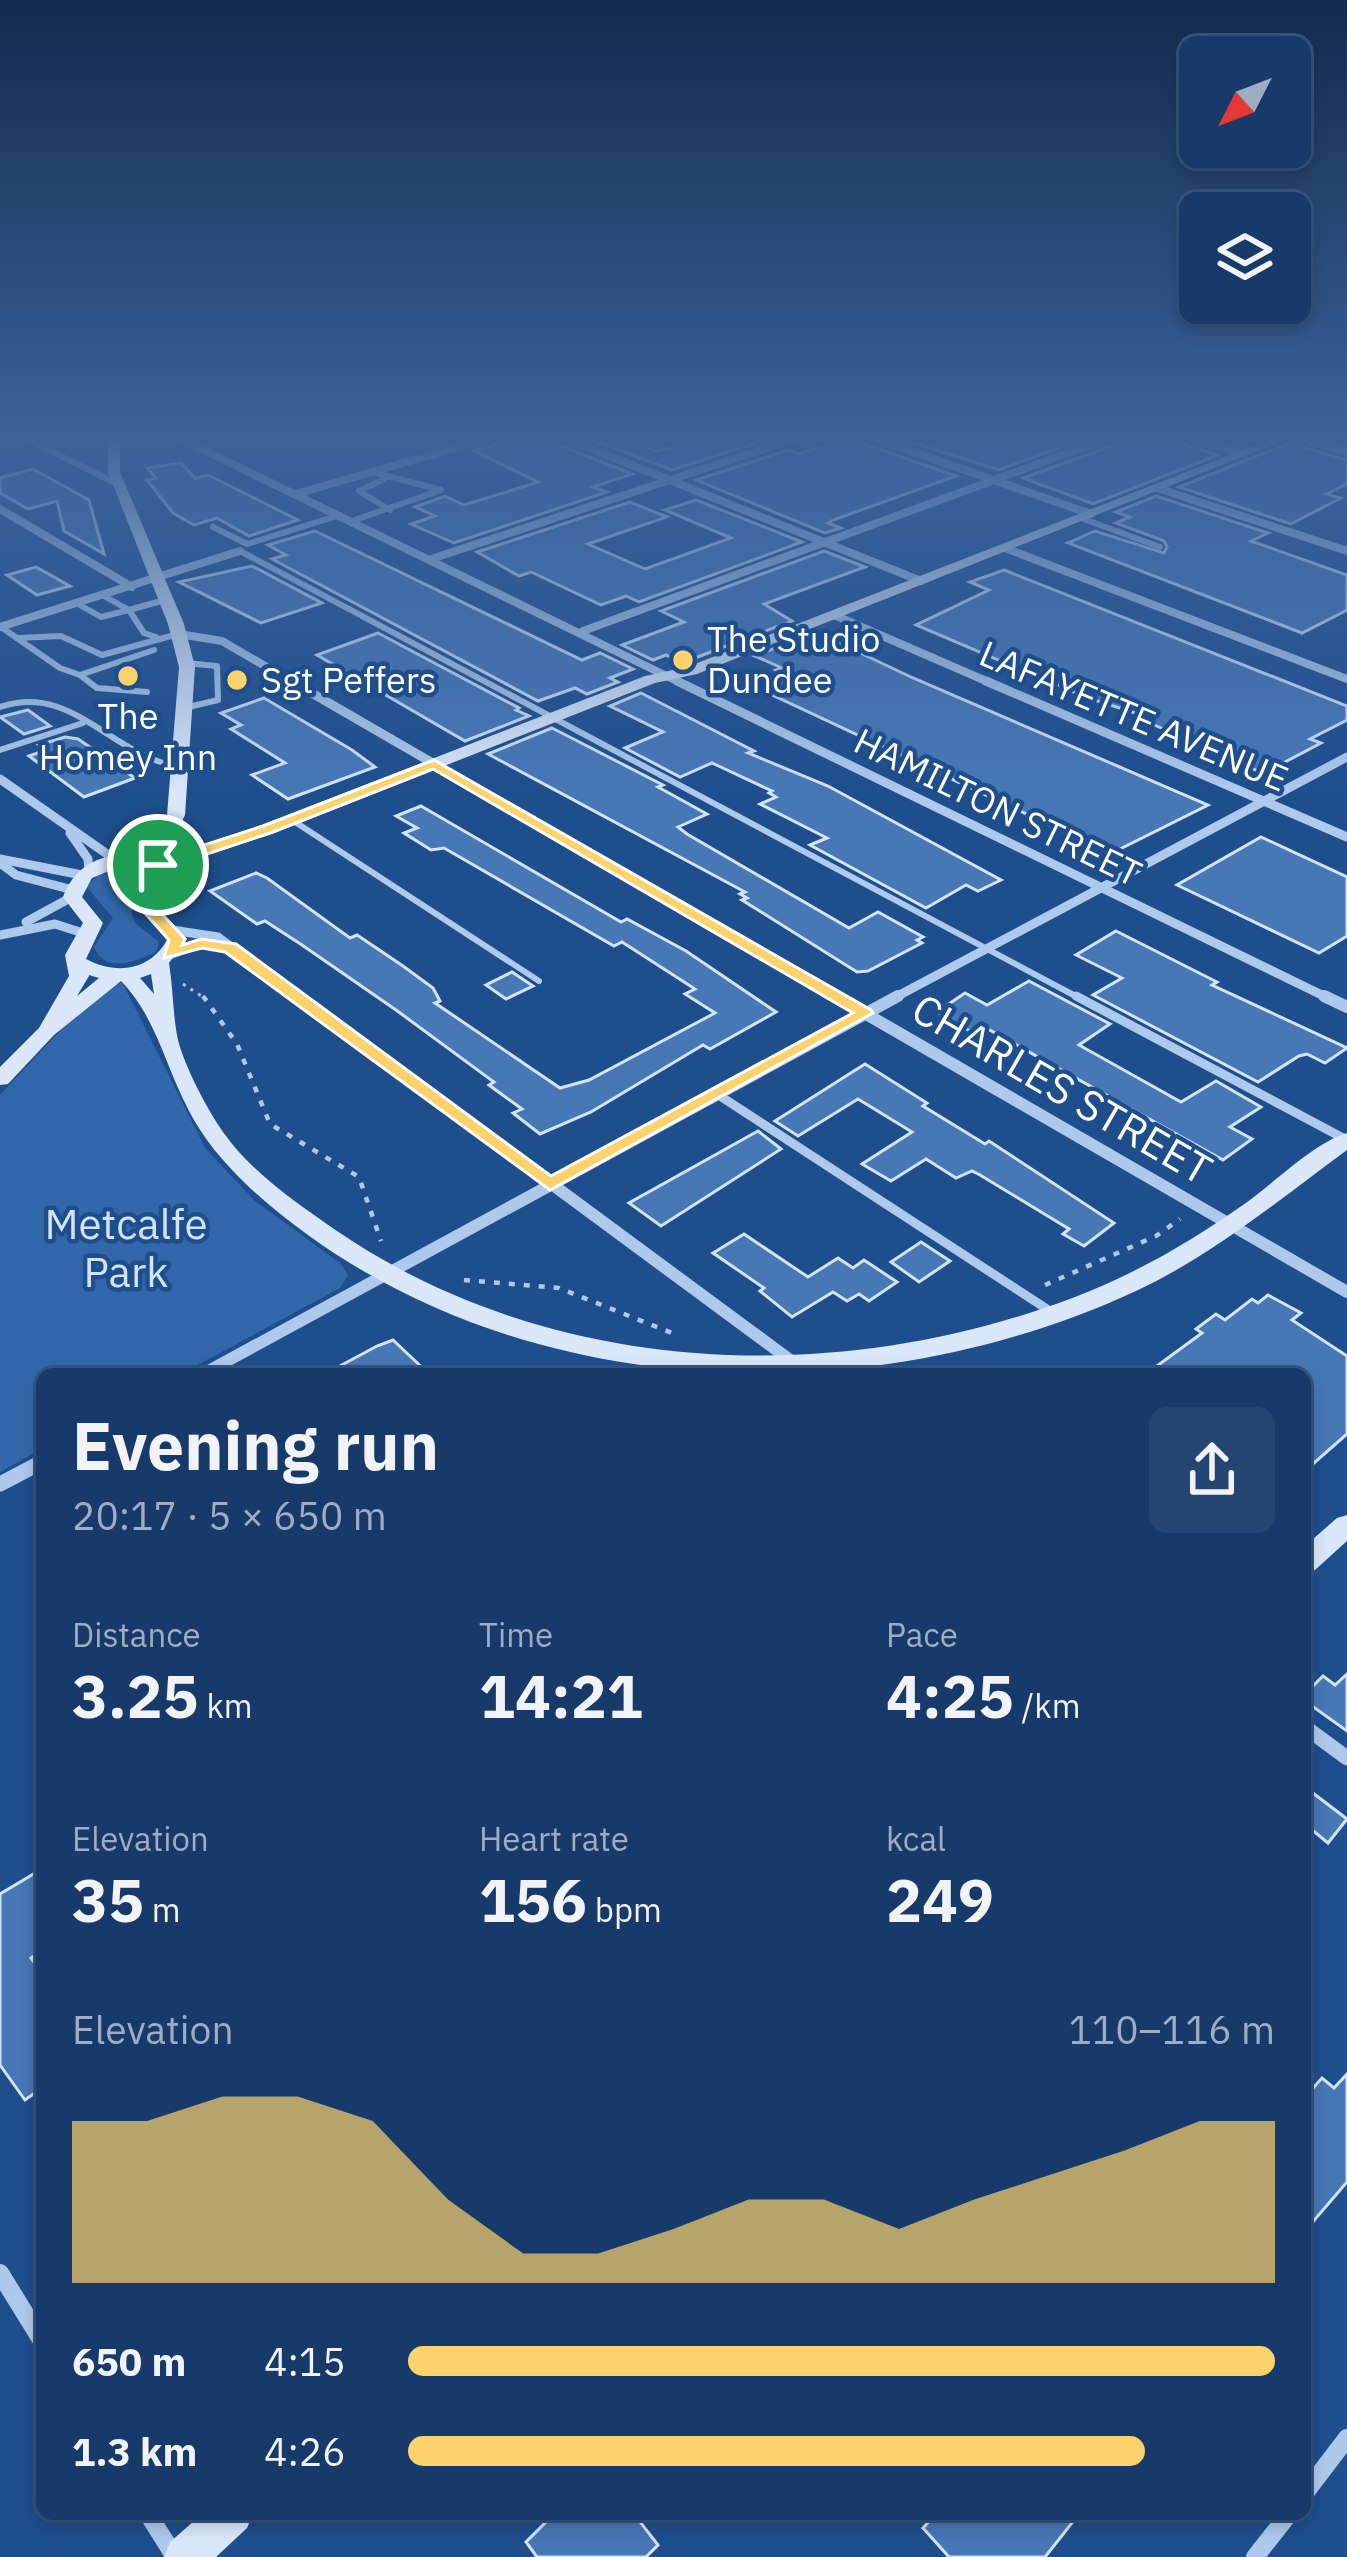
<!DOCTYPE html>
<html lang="en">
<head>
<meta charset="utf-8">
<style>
	body { margin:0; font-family:"IBM Plex Sans",sans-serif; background:#244572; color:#f1f3f6; height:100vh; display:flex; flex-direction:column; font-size:45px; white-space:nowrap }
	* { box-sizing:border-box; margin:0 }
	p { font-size:39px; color:#9eadc1 }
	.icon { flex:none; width:66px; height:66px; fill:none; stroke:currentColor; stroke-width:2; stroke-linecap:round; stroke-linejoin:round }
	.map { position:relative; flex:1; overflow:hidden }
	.drawer { position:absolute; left:36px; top:1368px; width:1275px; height:1152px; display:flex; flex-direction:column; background:#173a6a; border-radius:18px; box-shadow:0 6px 18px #0003,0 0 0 3px #36547e }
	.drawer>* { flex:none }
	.needle { width:78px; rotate:228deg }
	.fabs { position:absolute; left:1179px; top:36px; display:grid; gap:24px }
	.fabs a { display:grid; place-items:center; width:132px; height:132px; border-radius:18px; background:#173a6a; box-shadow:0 6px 18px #0003,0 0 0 3px #36547e; font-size:60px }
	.pin { position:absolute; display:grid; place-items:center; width:102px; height:102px; color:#fff; margin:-51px; border:6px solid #fff; border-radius:50%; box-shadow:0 3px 12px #0007 }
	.round { display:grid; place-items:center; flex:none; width:126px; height:126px; border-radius:18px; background:#244572 }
	.overview { display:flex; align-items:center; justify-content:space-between; height:204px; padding:0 36px }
	h1 { font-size:66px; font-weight:800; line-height:90px }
	.stats { display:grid; grid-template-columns:repeat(3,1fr); gap:18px; height:204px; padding:12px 36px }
	.stats div { display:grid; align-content:center }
	.stats b { font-size:60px; font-weight:800 }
	.stats small { font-size:33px; font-weight:400 }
	.stats p { font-size:33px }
	.chart { height:336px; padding:24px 36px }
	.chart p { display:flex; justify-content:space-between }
	.chart svg { width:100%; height:216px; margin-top:12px; fill:#fbd26c; opacity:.7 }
	ul { padding:0 36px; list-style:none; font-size:39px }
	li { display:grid; grid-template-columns:192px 144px 1fr; align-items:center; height:90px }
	li i { height:30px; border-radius:15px; background:#fbd26c }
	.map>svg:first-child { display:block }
	.green { fill:#3268ab }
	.building { fill:#4777b5; stroke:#d2e4f9; stroke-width:3 }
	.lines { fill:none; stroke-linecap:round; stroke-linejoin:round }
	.path-far1 { stroke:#adc9ec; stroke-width:3; stroke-dasharray:3 6; stroke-linecap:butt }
	.path { stroke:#adc9ec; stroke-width:4.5; stroke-dasharray:6 9; stroke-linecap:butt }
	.lane-far1 { stroke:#adc9ec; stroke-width:6 }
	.lane { stroke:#adc9ec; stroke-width:9 }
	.street-far4 { stroke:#adc9ec; stroke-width:8 }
	.street-far3 { stroke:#adc9ec; stroke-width:9 }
	.street-far2 { stroke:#adc9ec; stroke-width:12 }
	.street-far1 { stroke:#adc9ec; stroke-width:15 }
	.street { stroke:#adc9ec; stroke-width:18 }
	.secondary { fill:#d9e7f9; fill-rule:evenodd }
	.route { fill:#fbd26c; stroke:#fff; stroke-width:3; fill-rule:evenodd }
	.poi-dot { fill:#fbd26c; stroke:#1f4e8d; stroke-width:4.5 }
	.labels { text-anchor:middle; stroke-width:9; stroke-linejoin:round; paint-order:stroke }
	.far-poi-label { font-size:36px; fill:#fff; stroke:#1f4e8d; text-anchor:start }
	.far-street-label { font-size:36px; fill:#fff; stroke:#1f4e8d }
	.street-label { font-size:42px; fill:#fff; stroke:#1f4e8d }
	.park-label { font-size:42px; fill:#d2e4f9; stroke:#1f4e8d }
</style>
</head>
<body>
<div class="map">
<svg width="1347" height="2557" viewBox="0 0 1347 2557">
	<rect width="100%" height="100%" fill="#1f4e8d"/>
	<g class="green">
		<path d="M115,868L139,869L149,877L146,891L131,912L136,924L159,942L156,952C136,962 104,974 94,947L113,918L87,887L100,873Z"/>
		<path d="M122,982L205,1148L255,1201L340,1263L348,1275L340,1288L181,1374H42V1449L0,1472V1095L90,999Z"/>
	</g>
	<g class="building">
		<path d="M507,435H549L554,443L632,474L593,487L607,492L454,543L411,524L435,516L415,507L445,496L464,505L538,482L474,451L502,442Z"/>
		<path d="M578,435H615L655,451L724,435L762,441L672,470Z"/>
		<path d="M856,435L862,443L956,476L833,520L828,523L841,528L825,533L696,480L788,450L799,454Z"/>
		<path d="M889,435H1094L999,470Z"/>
		<path d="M1125,435H1175L1179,442L1218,455L1093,504L1023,478L1120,443Z"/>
		<path d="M1289,443L1347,460V484L1326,494L1341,498L1291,524L1179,487Z"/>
		<path d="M181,463L195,478L208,475L298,520L249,536L217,518L194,525L173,513L147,480L156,478L147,468Z"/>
		<path d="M33,469L89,500L104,554L64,531L57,501L28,509L0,493V478Z"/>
		<path d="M1156,496L1268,533L1251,541L1347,575V610L1302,633L1068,543L1095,531L1164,553L1167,547L1164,541L1116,523L1130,517L1116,512Z"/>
		<path d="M696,500L802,542L639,602L626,596L601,605L531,572L519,576L477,552L630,502L667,517L588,544L645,569L731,538L665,510Z"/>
		<path d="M315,531L582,660L600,653L633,669L610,678L618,682L587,694L575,688L538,701L272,559L286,555L268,545Z"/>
		<path d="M824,551L865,567L764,604L792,621L682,663L666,655L653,660L622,645L684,622L661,611Z"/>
		<path d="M252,566L322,603L261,623L179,582Z"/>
		<path d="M36,567L70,586L37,595L7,575Z"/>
		<path d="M1004,570L1347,706V720L1310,739L1321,743L1268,771H1258L1141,719L1145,716L1088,698L916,625L989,590L970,582Z"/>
		<path d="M816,632L913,678L1208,805L1114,852L1103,850L766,692L771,690L762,686L788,676L776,670L782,668L755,656Z"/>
		<path d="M378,633L519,708L516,710L529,716L465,741L317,655Z"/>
		<path d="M641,693L754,751L748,753L828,786L1001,880L978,891L966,885L926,908L810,845L827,838L760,804L776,797L769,793L772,791L712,763L680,777L625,748L663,732L610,706Z"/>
		<path d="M264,698L352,750L375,767L288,799L252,775L285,763L231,729L241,725L221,713Z"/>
		<path d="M28,710L50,726L24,734L0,717Z"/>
		<path d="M552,728L663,785L658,787L707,814L678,827L687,834L849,928L878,912L923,937L917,940L922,943L868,971L857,972L742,900L747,898L740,894L745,892L488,754Z"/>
		<path d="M65,737L78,739L135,778L84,797L29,756L46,750L39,745Z"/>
		<path d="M421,806L621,922L627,919L686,951L776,1012L710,1049L703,1045L591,1112L540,1134L513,1113L522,1109L489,1085L494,1082L396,1010L302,945L265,921L257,924L210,891L256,873L267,878L350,938L357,935L403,966L433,988L440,1001L435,1003L560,1088L589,1080L715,1013L685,994L695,989L622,942L614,946L444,848L431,850L404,833L417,828L396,816Z"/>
		<path d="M1261,837L1347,877V936L1319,953L1177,885Z"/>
		<path d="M1116,931L1217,982L1212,985L1347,1048L1325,1063L1307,1054L1299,1056L1258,1082L1093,995L1122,978L1076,955Z"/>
		<path d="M512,972L533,986L506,999L486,985Z"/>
		<path d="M1029,981L1110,1024L1079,1045L1181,1102L1216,1081L1261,1107L1230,1127L1252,1139L1223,1160L986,1028L975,1034L937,1012L965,993L987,1005Z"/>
		<path d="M865,1064L927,1103L923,1106L985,1144L989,1141L1114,1223L1084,1246L1063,1234L1069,1229L980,1175L972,1171L956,1178L926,1159L891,1181L862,1164L912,1132L858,1099L798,1136L775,1121Z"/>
		<path d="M758,1131L781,1149L661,1226L629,1203Z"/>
		<path d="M744,1234L808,1277L838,1258L853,1268L864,1260L897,1282L869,1301L859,1294L847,1301L833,1292L792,1317L760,1291L764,1288L713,1253Z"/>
		<path d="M921,1242L950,1261L919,1282L891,1262Z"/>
		<path d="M1268,1295L1301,1313L1292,1320L1347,1356V1434L1305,1471V1374H1146L1202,1333L1196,1329L1216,1314L1225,1320L1252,1299L1258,1303Z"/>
		<path d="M393,1340L429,1374H325L377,1346Z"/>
		<path d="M1347,1674V1731L1305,1701V1694L1323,1676L1335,1685Z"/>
		<path d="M1305,1787L1347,1819L1328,1843L1305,1824Z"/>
		<path d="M42,1869V1950L31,1958L42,1973V2088L25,2100L0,2065V1894Z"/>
		<path d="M1347,2074V2182L1305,2231V2097L1322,2078L1334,2088Z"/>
		<path d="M554,2514H634L658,2545L646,2557H537L526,2542Z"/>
		<path d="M936,2514H1079L1045,2557H949L923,2528Z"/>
	</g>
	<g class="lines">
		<path class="path-far1" d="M183,984L206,999"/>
		<g class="path">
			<path d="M203,996L237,1044L270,1124L359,1177L381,1241"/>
			<path d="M464,1280L559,1288L677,1335"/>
			<path d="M1045,1285L1156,1236L1180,1219"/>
		</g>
		<g class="lane-far1">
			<path d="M19,435L119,485"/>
			<path d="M384,479L359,491L390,510"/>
			<path d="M1081,518L1160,547"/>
			<path d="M352,521L441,490L372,472"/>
			<path d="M213,527L247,544L340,515"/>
			<path d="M240,551L1081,999"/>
			<path d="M104,596L129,610"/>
			<path d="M78,604L101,617L129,610"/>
			<path d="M1,627L60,668L80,675"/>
			<path d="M156,637L144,633L129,610L165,600"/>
			<path d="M17,638L61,636L102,655L178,634"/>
			<path d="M147,692L97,688L80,675L154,650"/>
			<path d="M0,707C72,683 108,753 178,767"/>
			<path d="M184,708L218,700L217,666L186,663"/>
			<path d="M0,750L83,723"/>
			<path d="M292,820L539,981"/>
		</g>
		<g class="lane">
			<path d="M1076,996L1347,1140"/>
			<path d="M717,1094L1050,1311"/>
		</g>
		<g class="street-far4">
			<path d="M173,435L683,684"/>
			<path d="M557,435L921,581"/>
			<path d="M865,435L1091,514"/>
			<path d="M1183,435L1243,454"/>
			<path d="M1291,435L1347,452"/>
			<path d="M1157,488L1347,551"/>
			<path d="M296,494L499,435"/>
			<path d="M0,509L132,587"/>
			<path d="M1005,548L1347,679"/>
			<path d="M431,559L806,435"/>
			<path d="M834,615L993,684"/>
			<path d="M0,627L240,551"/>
			<path d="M583,631L1117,435"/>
			<path d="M179,634L222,641L296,684"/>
		</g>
		<g class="street-far3">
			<path d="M291,681L840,999"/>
			<path d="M677,681L1330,999"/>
			<path d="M986,681L1347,837"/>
			<path d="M0,779L117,861"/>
			<path d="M70,833L88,859L89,870"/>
			<path d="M0,859L82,875"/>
			<path d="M0,863L16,875L73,890"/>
			<path d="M26,922L72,897"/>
			<path d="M172,930L218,937L301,999"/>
			<path d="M0,935L55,924L86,934"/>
			<path d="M169,955L201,944L226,947"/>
			<path d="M892,999L1347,757"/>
		</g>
		<g class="street-far2">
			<path d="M297,996L809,1374"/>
			<path d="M835,996L1347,1292"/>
			<path d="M1324,996L1347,1007"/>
			<path d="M203,1374L898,996"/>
		</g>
		<g class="street-far1">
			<path d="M0,1484L42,1462"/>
			<path d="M1305,1727L1347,1758"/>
		</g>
		<g class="street">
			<path d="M0,2273L42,2341"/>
			<path d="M1305,2493L1347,2438"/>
			<path d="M148,2514L175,2557"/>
			<path d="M1255,2557L1289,2514"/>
		</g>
		<g class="secondary">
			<path d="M108,435H120V472L184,624L195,667L185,815L165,857L262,825L645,676L687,667L1281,435H1297L697,674L655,683L274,833L171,867L177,884L161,911L187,939L169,963C173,987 173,1014 177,1035C181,1059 205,1105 219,1126C247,1169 292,1200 334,1229C549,1377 834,1389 1075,1297C1138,1273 1195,1239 1250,1200C1277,1180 1316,1142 1347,1133V1150C1279,1200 1213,1255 1136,1291C853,1422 485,1403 249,1187C225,1164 203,1139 188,1109C165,1065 156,1017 121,981L54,1035L8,1084L0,1085V1067L39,1028L69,976L65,955L83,923L63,897C76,861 110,849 147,857L167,815L179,667L168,624L108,472ZM123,865L156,873L159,884L143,905V912L167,940C150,971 115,975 86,959L103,923L82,897L92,878ZM151,974L154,994L140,978ZM89,975L99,978L77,996L89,976Z"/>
			<path d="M1347,1515V1541L1315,1570L1305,1573V1546L1337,1518Z"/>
			<path d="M202,2514H253L247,2528L216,2557H164L170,2542Z"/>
		</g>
	</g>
	<linearGradient id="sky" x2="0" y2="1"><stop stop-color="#112b4e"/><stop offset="0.55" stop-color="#3c639a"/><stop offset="1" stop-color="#3c639a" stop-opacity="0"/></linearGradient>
	<rect width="1347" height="793" fill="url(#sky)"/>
	<path class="route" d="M434,760L871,1010L873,1013L550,1190L225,952L202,948L164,958L169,940L144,912L147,900L161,883L152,862L263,826ZM433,769L853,1013L551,1176L236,944L201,939L182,945L185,939L160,912L162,900L176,884L168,867L273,832Z"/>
	<g class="poi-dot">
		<circle cx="683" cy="660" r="12"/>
		<circle cx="128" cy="676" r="12"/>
		<circle cx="237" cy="680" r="12"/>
	</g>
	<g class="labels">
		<g class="far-poi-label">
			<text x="707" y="652">The Studio<tspan x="707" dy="41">Dundee</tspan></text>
			<text x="261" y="693">Sgt Peffers</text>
			<text x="128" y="729" text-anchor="middle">The<tspan x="128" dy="41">Homey Inn</tspan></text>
		</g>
		<g class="far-street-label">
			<text transform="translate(1134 716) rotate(23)" y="13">LAFAYETTE AVENUE</text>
			<text transform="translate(998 807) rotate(26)" y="13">HAMILTON STREET</text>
		</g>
		<g class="street-label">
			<text transform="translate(1062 1089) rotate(30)" y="15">CHARLES STREET</text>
		</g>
		<g class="park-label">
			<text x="126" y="1239">Metcalfe<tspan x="126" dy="48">Park</tspan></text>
		</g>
	</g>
</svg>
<div class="fabs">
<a><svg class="needle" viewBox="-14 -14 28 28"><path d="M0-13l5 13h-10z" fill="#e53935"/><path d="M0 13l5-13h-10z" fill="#9eadc1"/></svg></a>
<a><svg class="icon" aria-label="layers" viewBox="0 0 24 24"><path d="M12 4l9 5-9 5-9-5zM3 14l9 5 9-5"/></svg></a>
</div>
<div class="pin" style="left:158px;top:865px;background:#1e9e55"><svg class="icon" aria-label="arrive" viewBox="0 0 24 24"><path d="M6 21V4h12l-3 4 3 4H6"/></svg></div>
<section class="drawer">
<div class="overview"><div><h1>Evening run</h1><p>20:17 · 5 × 650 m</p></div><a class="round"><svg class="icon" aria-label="share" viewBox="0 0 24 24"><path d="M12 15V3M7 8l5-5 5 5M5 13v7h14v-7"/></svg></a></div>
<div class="stats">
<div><p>Distance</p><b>3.25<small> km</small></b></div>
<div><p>Time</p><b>14:21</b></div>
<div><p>Pace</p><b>4:25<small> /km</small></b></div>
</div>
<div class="stats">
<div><p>Elevation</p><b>35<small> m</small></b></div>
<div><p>Heart rate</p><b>156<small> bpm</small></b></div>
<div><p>kcal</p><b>249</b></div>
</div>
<div class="chart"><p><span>Elevation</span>110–116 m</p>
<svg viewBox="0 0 160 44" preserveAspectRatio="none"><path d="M0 44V11L10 11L20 6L30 6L40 11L50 27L60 38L70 38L80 33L90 27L100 27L110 33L120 27L130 22L140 17L150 11L160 11V44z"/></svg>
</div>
<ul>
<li><b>650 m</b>4:15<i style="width:100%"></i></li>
<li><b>1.3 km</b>4:26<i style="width:85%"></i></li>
</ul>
</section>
</div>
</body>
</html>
